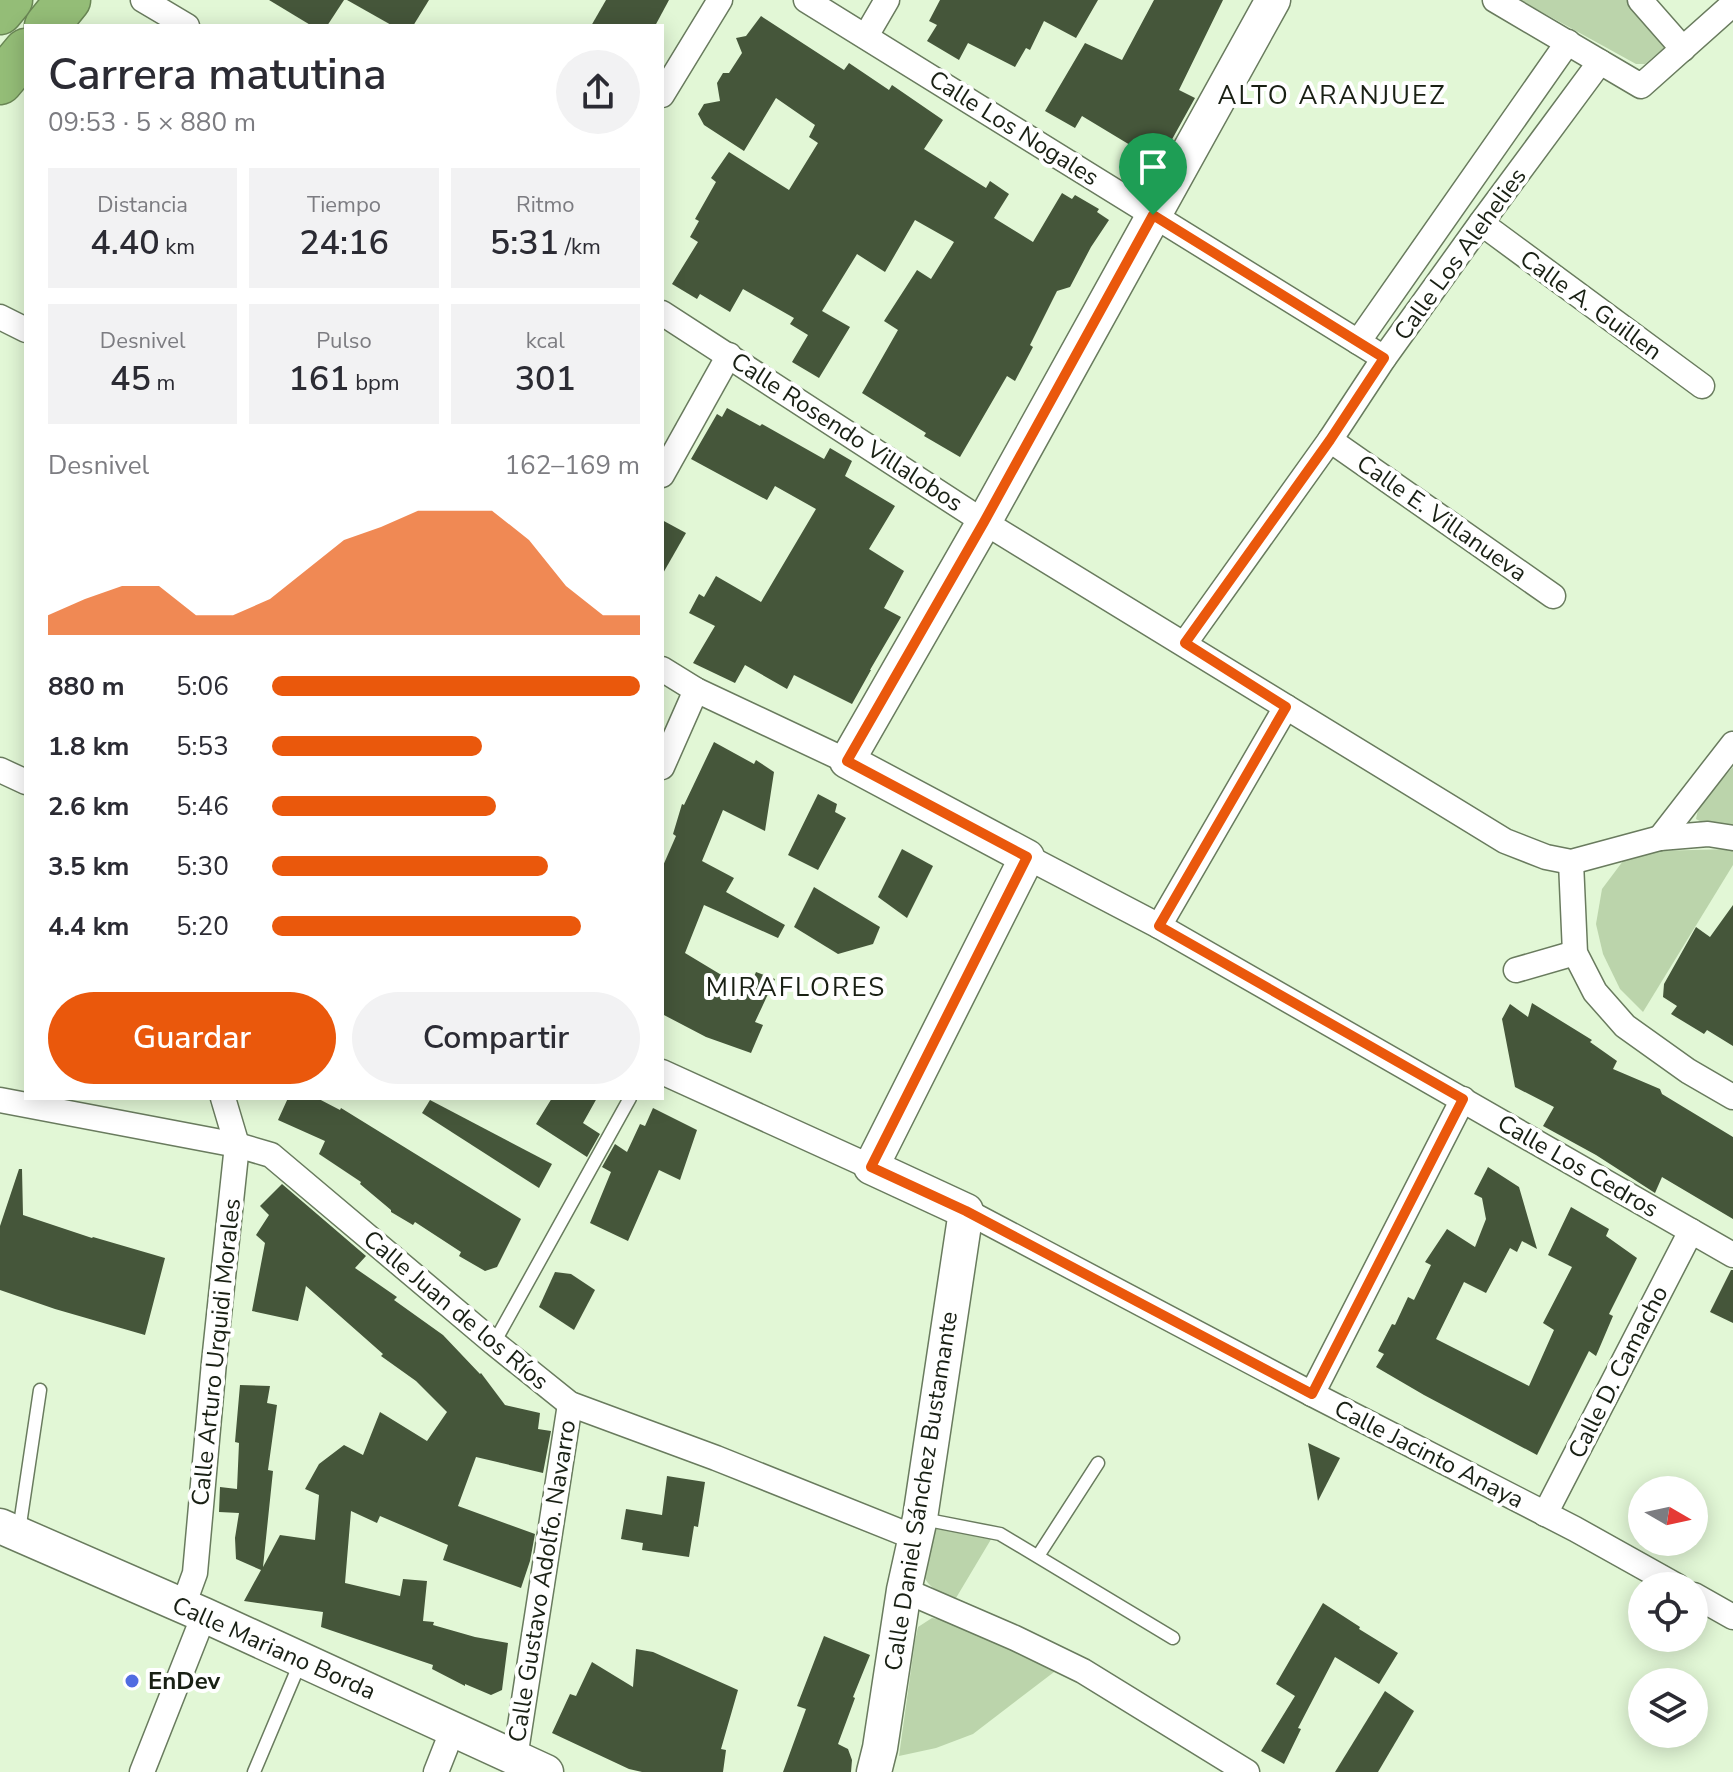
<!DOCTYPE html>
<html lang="es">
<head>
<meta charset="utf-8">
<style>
	body { margin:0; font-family:"Nunito Sans",sans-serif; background:#f2f2f3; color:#2b2b33; height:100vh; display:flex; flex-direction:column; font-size:30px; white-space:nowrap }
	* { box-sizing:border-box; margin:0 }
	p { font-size:26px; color:#7c7c81 }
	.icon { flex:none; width:44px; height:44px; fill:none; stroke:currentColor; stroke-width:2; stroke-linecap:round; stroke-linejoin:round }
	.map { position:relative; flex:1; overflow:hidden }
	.panel { position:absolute; left:24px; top:24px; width:640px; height:1076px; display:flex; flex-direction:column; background:#fff; border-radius:0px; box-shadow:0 4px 20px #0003 }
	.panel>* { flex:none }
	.needle { width:52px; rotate:99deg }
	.fabs { position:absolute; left:1628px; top:1476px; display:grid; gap:16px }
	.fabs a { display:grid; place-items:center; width:80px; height:80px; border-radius:50%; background:#fff; box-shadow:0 4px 20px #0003; font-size:40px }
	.pin { position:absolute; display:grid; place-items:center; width:68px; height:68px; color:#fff; margin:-82px -34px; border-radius:50% 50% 50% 0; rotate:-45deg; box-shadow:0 0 8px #0007 }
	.pin .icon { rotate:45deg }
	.round { display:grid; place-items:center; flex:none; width:84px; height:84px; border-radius:42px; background:#f2f2f3 }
	.headline { display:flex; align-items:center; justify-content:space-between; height:136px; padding:0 24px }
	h1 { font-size:44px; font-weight:600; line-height:60px }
	.metrics { display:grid; grid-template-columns:repeat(3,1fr); gap:12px; height:136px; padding:8px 24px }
	.metrics div { display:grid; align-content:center; border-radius:0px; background:#f2f2f3; text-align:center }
	.metrics b { font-size:34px; font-weight:600 }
	.metrics small { font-size:22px; font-weight:400 }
	.metrics p { font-size:22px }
	.chart { height:224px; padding:16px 24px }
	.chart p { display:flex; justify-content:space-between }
	.chart svg { width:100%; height:144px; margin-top:8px; fill:#ea580c; opacity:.7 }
	.primary-button { display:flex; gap:16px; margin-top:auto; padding:16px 24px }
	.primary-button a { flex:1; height:92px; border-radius:48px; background:#ea580c; color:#fff; font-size:32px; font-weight:600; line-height:92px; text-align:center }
	.primary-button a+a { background:#f2f2f3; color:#2b2b33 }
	ul { padding:0 24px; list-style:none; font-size:26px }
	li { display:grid; grid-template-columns:128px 96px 1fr; align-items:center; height:60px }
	li i { height:20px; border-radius:10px; background:#ea580c }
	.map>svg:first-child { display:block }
	.green { fill:#bbd4ab }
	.building { fill:#45563a }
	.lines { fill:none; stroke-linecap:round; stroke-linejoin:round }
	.lane-casing { stroke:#697b5e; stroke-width:15 }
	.street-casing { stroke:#697b5e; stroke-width:27 }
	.secondary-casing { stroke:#697b5e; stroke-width:37 }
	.highway-casing { stroke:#698654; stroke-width:47 }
	.lane { stroke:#fff; stroke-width:12 }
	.street { stroke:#fff; stroke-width:24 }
	.secondary { stroke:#fff; stroke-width:34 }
	.highway { stroke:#94bd77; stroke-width:44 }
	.route-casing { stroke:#fff; stroke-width:16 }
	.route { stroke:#ea580c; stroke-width:10 }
	.poi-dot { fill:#506ce1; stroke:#fff; stroke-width:3 }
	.labels { text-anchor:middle; stroke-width:8; stroke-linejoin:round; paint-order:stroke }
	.street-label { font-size:24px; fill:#192014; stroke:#fff }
	.poi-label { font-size:24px; font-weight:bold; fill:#192014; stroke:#fff; text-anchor:start }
	.neighbourhood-label { font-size:26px; letter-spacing:2px; fill:#192014; stroke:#fff }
</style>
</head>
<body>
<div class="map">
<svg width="1733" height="1772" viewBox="0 0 1733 1772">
	<rect width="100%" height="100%" fill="#e2f7d6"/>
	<g class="green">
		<path d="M1520,0H1631L1665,43L1664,48L1645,64H1636Z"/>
		<path d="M1733,767V825L1705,824L1696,819L1699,805Z"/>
		<path d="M1733,849V865L1643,1012L1620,989L1603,954L1596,924L1602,889L1623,861L1653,851Z"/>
		<path d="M931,1523L993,1536L956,1598C949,1595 939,1592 932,1587C914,1573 927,1542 931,1523Z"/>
		<path d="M932,1618L945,1620L1058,1669L973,1734L936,1748L899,1756L915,1641L918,1627Z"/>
	</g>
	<g class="building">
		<path d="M269,0H344L327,26H312Z"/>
		<path d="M347,0H429L413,26H393Z"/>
		<path d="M606,0H669L655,26H591Z"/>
		<path d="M940,0H1098L1076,38L1044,21L1030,50L1026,48L1015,67L968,43L959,60L927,41L937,25L929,21Z"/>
		<path d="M1154,0H1223L1179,90L1195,98L1150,179L1130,169L1140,151L1082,116L1075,128L1045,111L1085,43L1122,60Z"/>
		<path d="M761,16L844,70L849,63L889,90L892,85L943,120L924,149L986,188L990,181L1009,194L994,218L1033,242L1062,193L1072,199L1075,195L1099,209L1097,212L1109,220L1091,247L1070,287L1057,291L1030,345L1033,347L1015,381L1007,376L960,457L924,436L926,433L862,393L898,330L884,321L917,270L931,279L954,242L915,220L885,272L857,254L822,311L850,327L819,378L792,362L808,335L790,324L794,318L743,289L730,312L700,294L697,299L672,284L698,242L690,237L699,221L695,219L716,182L711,178L729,152L789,190L818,143L809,137L815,125L776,98L744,151L704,125L698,114L704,104L720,101L717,83L723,73H729L742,53L736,38L746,36Z"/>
		<path d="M727,408L760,426L762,424L824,459L830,448L852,461L845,476L895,506L869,549L904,571L884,608L901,617L870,670H871L852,704L794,675L787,689L745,665L735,683L693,663L715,626L689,613L699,594L704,597L716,576L761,602L816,509L775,486L767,500L691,459L717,414L722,417Z"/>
		<path d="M662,520L686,533L662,575Z"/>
		<path d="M714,742L754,764L756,760L774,772L765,831L723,810L702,861L734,878L726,892L785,925L778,938L704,905L685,953L748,991L756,972L775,979L755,1022L763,1025L751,1053L706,1037L662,1014V868L676,836L673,834L682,804L684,805Z"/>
		<path d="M818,794L837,804L835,812L846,818L818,870L788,855Z"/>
		<path d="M902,849L933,866L907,918L878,897Z"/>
		<path d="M814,887L880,927L873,944L838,954L794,927Z"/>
		<path d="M1733,905V1046L1707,1030L1704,1034L1671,1014L1677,1006L1663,997L1664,984L1696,927L1710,937Z"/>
		<path d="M1532,1003L1592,1040L1590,1042L1617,1061L1613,1069L1660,1089L1662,1094L1733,1137V1219L1662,1177L1655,1193L1596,1155L1543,1126L1554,1107L1515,1087L1502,1019L1510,1004L1528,1017Z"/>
		<path d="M288,1098H317L340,1110L341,1108L521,1219L497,1267L485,1271L459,1256L461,1252L415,1222L413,1225L391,1212V1210L360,1184L361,1182L319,1154L325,1141L278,1120Z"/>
		<path d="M552,1098H597L583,1123L600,1134L587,1157L536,1124Z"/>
		<path d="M430,1100L552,1164L539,1188L422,1113Z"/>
		<path d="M653,1108L697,1130L680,1180L659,1170L628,1241L590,1223L611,1172L602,1167L615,1144L627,1152L640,1124L645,1126Z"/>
		<path d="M1488,1167L1519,1187L1537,1249L1522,1241L1517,1252L1510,1248L1486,1293L1464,1282L1436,1339L1529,1386L1554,1330L1543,1323L1572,1267L1548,1255L1571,1207L1609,1229L1606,1236L1637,1258L1609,1314L1613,1316L1596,1356L1589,1351L1537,1455L1424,1395L1376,1367L1384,1354L1378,1351L1392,1324L1395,1325L1408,1297L1414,1300L1431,1265L1425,1262L1447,1229L1475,1247L1486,1219L1482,1198L1474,1194Z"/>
		<path d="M19,1169H22L23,1215L92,1238L93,1237L165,1258L145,1335L55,1309L0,1290V1226Z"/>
		<path d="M282,1184L366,1256L355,1268L397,1297L394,1300L443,1335L480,1374L481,1373L505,1405L540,1413L538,1429L551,1431L543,1473L476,1457L458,1506L535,1534L530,1561L521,1588L443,1560L448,1545L380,1516L377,1523L351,1511L345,1583L400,1596L403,1579L427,1581L423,1621L434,1622L433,1625L475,1637L508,1643L502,1690L491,1695L465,1684V1686L432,1669L433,1665L321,1627L323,1612L244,1601L261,1570L236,1559L235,1538L239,1513L219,1512L220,1487L237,1489L239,1443L235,1442L240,1385L270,1386L267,1403L277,1405L268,1470L273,1471L263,1567L280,1535L315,1540L319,1495L305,1489L319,1464L344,1445L363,1455L380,1412L427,1441L447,1412L416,1381L381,1356L383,1354L306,1286L298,1321L252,1311L265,1243L256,1235L269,1215L260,1206Z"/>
		<path d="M1731,1270H1733V1323L1710,1312Z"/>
		<path d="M555,1272L571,1274L595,1290L574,1330L539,1307Z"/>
		<path d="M1308,1443L1340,1458L1318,1501Z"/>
		<path d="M667,1476L705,1482L698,1527L694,1526L689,1557L642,1550L643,1543L621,1539L626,1509L662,1515Z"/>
		<path d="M1323,1603L1360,1627L1359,1629L1398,1653L1379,1684L1335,1657L1298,1728L1301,1729L1284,1764L1261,1751L1295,1696L1276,1684Z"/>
		<path d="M824,1636L870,1655L853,1697L855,1698L838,1744L848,1749L852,1760L851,1772H783L806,1709L797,1706Z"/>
		<path d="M636,1649L653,1652L738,1690L721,1749L726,1750L723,1772H642L629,1769L552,1733L570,1694L576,1696L592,1662L633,1687Z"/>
		<path d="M1385,1691L1414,1711L1378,1772H1335Z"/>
	</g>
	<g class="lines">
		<defs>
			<g id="lane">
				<path d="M494,1343L630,1098"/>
				<path d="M923,1519L1000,1534L1173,1638"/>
				<path d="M19,1531L40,1390"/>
				<path d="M1038,1556L1098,1463"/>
				<path d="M254,1772L300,1663"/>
			</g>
			<g id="street">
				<path d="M143,0L187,26"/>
				<path d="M806,0L1384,358"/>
				<path d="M1495,0L1641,86L1733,4"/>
				<path d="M1640,0L1683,49"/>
				<path d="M866,36L887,0"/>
				<path d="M662,95L720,0"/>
				<path d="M1481,223L1702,386"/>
				<path d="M662,313L984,522L1505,841L1546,857L1571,862L1660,838L1708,834L1733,838"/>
				<path d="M0,317L26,330"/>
				<path d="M1358,342L1568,42"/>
				<path d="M1330,440L1553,596"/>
				<path d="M662,475L729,355"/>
				<path d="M1185,643L1330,440L1384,358L1481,223L1600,62"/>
				<path d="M662,669L696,690L847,761"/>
				<path d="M662,767L696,690"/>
				<path d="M0,770L26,782"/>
				<path d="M1660,838L1733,744"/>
				<path d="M1027,857L1159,926L1733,1255"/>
				<path d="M1571,862L1575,953L1595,992L1625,1026L1688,1071L1733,1097"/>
				<path d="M1159,926L1286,707"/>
				<path d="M1516,970L1575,953"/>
				<path d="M662,1072L871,1167"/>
				<path d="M0,1100L237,1145L271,1155L494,1343L570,1404L716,1458L916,1538"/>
				<path d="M966,1211L1312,1394L1575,1529L1677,1586"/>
				<path d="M1312,1394L1463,1099"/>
				<path d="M1545,1514L1691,1231"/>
				<path d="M904,1590L1015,1638L1083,1671L1247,1772"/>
				<path d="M1694,1595L1733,1617"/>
				<path d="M183,1606L195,1573L214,1362L237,1145L223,1098"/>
				<path d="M515,1758L570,1404"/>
				<path d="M142,1772L204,1615"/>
				<path d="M436,1772L453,1729"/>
			</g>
			<g id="secondary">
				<path d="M0,1526L204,1615L546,1772"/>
				<path d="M874,1772L880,1748L904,1590L920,1518L966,1211L871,1167L1027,857L847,761L984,522L1273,0"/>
			</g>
			<g id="highway">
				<path d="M0,12L10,0"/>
				<path d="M47,26L68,0"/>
				<path d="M0,82L26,51"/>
			</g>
		</defs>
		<use href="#lane" class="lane-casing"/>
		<use href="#street" class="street-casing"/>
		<use href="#secondary" class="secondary-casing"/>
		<use href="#highway" class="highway-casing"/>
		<use href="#lane" class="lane"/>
		<use href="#street" class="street"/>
		<use href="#secondary" class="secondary"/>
		<use href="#highway" class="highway"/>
	</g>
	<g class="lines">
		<defs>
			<path id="route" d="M1153,215L1384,358L1330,440L1185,643L1286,707L1159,926L1463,1099L1312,1394L966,1211L871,1167L1027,857L847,761L984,522Z"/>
		</defs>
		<use href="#route" class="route-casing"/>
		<use href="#route" class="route"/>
	</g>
	<circle class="poi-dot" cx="132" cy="1681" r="8"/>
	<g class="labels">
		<g class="street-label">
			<text transform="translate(1014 128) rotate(32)" y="8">Calle Los Nogales</text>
			<text transform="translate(1460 254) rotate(-54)" y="8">Calle Los Alehelies</text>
			<text transform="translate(1591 305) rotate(36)" y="8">Calle A. Guillen</text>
			<text transform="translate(847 432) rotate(33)" y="8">Calle Rosendo Villalobos</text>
			<text transform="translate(1442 518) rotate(35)" y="8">Calle E. Villanueva</text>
			<text transform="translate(1578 1166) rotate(30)" y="8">Calle Los Cedros</text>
			<text transform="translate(456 1310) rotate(40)" y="8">Calle Juan de los Ríos</text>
			<text transform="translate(216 1352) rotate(-84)" y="8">Calle Arturo Urquidi Morales</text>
			<text transform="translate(1618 1372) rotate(-63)" y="8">Calle D. Camacho</text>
			<text transform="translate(1429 1454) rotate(27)" y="8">Calle Jacinto Anaya</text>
			<text transform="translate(921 1491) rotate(-81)" y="8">Calle Daniel Sánchez Bustamante</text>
			<text transform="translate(542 1581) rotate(-81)" y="8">Calle Gustavo Adolfo. Navarro</text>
			<text transform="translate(274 1648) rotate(24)" y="8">Calle Mariano Borda</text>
		</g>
		<g class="poi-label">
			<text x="148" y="1689">EnDev</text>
		</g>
		<g class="neighbourhood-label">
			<text x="1332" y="104">ALTO ARANJUEZ</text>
			<text x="796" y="996">MIRAFLORES</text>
		</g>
	</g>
</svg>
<div class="fabs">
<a><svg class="needle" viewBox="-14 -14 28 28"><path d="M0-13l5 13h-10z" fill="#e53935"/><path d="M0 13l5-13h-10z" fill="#7c7c81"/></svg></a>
<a><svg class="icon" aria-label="locate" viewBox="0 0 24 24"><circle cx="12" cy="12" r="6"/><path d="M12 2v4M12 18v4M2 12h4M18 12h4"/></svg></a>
<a><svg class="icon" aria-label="layers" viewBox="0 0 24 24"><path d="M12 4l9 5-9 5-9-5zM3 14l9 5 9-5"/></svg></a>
</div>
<div class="pin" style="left:1153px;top:215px;background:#1e9e55"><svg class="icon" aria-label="arrive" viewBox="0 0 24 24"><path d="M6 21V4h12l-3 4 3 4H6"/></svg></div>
<section class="panel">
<div class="headline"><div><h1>Carrera matutina</h1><p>09:53 · 5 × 880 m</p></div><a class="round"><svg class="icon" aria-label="share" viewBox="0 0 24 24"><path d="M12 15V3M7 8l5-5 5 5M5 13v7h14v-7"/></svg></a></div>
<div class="metrics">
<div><p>Distancia</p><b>4.40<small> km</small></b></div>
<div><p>Tiempo</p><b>24:16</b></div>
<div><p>Ritmo</p><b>5:31<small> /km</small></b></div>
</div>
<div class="metrics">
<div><p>Desnivel</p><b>45<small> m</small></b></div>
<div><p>Pulso</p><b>161<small> bpm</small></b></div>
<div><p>kcal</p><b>301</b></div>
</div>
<div class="chart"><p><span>Desnivel</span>162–169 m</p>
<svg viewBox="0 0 160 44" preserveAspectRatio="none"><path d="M0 44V38L10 33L20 29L30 29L40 38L50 38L60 33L70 24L80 15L90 11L100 6L110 6L120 6L130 15L140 29L150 38L160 38V44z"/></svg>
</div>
<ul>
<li><b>880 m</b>5:06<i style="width:100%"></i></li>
<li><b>1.8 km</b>5:53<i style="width:57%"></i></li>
<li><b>2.6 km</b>5:46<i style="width:61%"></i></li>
<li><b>3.5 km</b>5:30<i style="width:75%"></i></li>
<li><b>4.4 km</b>5:20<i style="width:84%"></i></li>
</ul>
<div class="primary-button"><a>Guardar</a><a>Compartir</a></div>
</section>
</div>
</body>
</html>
